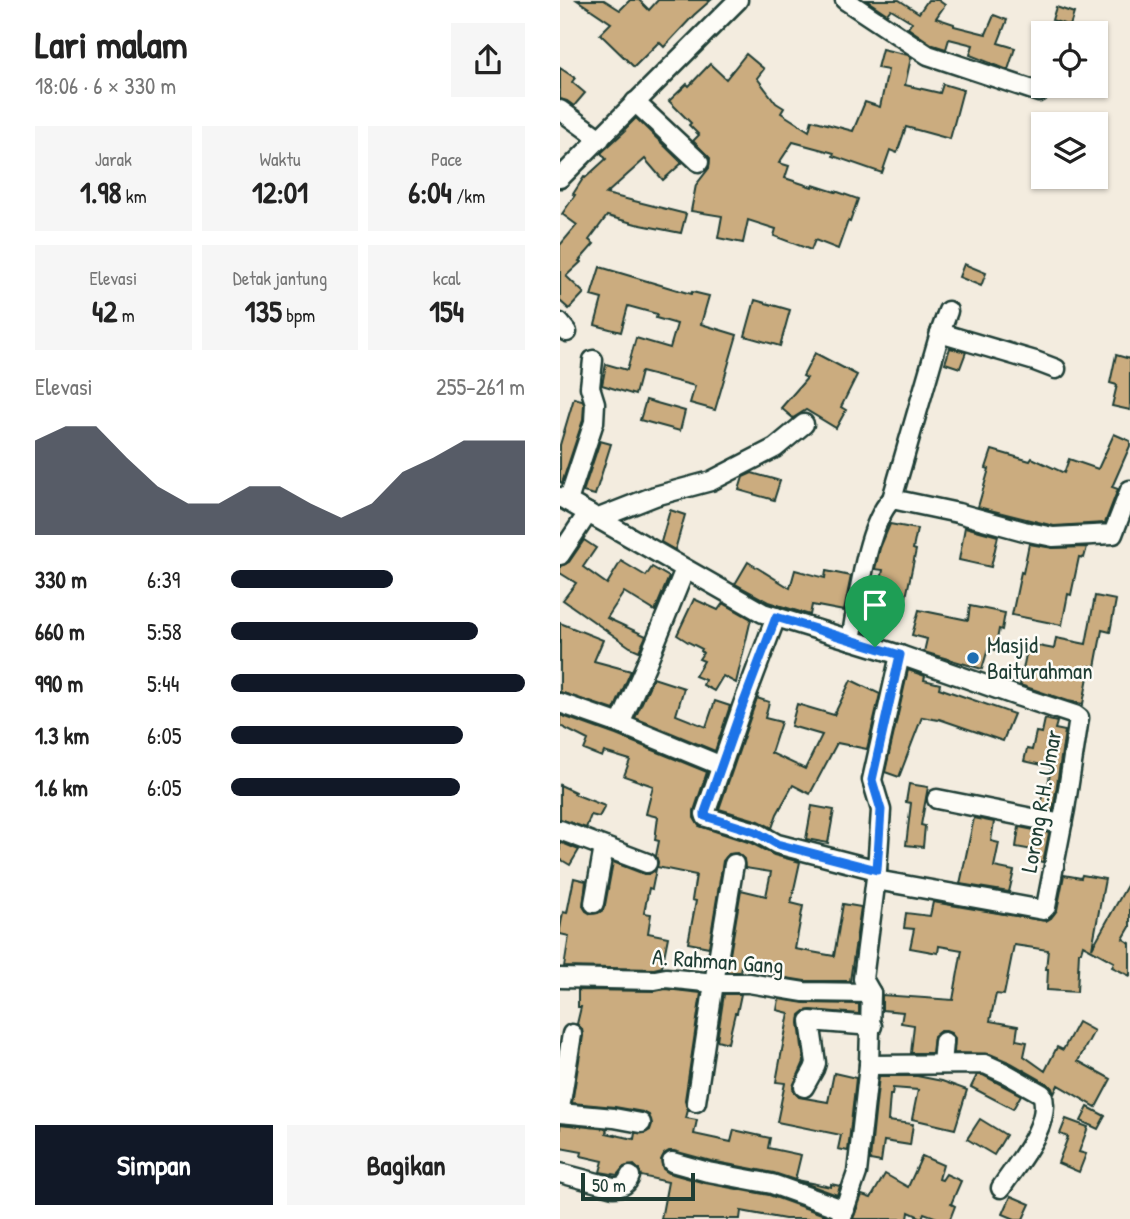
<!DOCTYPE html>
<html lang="id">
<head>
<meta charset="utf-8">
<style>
	body { margin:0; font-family:"Patrick Hand",sans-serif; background:#f6f6f6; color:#222; height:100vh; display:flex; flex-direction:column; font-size:26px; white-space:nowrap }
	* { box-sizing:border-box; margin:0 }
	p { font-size:23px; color:#767676 }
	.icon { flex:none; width:38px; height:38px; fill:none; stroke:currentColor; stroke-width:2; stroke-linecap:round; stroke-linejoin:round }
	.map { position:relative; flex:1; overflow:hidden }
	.sheet { display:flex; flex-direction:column; background:#fff; width:560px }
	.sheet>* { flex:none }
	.controls { position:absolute; left:471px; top:21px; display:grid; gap:14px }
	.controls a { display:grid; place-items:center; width:77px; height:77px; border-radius:0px; background:#fff; box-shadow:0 2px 5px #0004; font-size:35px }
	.scale { position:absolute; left:21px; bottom:18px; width:114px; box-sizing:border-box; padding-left:7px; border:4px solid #1f3d34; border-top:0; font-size:19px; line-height:24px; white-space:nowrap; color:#1f3d34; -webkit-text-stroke:5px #fdfcf7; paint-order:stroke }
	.pin { position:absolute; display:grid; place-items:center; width:60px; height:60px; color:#fff; margin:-72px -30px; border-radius:50% 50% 50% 0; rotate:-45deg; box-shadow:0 0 7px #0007 }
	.pin .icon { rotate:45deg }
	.round { display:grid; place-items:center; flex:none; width:74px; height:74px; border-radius:0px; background:#f6f6f6 }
	.overview { display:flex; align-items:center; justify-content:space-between; height:119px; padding:0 35px }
	h1 { font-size:38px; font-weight:700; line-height:52px }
	.figures { display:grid; grid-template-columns:repeat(3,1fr); gap:10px; height:119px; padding:7px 35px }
	.figures div { display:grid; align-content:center; border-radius:0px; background:#f6f6f6; text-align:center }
	.figures b { font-size:30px; font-weight:700 }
	.figures small { font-size:19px; font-weight:400 }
	.figures p { font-size:19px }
	.chart { height:196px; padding:14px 35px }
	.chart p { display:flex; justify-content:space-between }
	.chart svg { width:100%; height:126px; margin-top:7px; fill:#111827; opacity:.7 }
	.cta { display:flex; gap:14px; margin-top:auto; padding:14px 35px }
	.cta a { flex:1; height:80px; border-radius:0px; background:#111827; color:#fff; font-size:28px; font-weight:700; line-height:80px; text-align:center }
	.cta a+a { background:#f6f6f6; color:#222 }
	ul { padding:0 35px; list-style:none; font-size:23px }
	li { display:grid; grid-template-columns:112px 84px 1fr; align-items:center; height:52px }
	li i { height:18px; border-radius:9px; background:#111827 }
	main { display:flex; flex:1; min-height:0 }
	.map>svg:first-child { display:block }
	.building { fill:#cbac7f; stroke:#1f3d34; stroke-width:2 }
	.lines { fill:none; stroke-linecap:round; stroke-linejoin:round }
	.street-casing { stroke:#1f3d34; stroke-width:23 }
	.street { stroke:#fdfcf7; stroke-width:18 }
	.route-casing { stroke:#fff; stroke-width:14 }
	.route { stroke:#1a73e8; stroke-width:9 }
	.poi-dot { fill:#1f6fb2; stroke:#fdfcf7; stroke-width:2.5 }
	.labels { text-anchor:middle; stroke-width:5; stroke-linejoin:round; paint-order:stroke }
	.poi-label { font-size:23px; fill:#1f3d34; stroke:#fdfcf7; text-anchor:start }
	.street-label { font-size:23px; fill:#1f3d34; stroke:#fdfcf7 }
</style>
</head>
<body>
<main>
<section class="sheet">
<div class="overview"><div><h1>Lari malam</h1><p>18:06 · 6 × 330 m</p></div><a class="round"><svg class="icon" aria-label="share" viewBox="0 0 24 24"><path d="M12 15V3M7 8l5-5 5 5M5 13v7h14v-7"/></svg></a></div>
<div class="figures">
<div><p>Jarak</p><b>1.98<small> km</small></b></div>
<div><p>Waktu</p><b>12:01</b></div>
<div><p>Pace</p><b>6:04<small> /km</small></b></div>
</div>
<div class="figures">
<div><p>Elevasi</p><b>42<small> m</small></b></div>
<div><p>Detak jantung</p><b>135<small> bpm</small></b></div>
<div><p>kcal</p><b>154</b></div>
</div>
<div class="chart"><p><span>Elevasi</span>255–261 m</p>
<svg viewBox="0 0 160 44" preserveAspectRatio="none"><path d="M0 44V11L10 6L20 6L30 17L40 27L50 33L60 33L70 27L80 27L90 33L100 38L110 33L120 22L130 17L140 11L150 11L160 11V44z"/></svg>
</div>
<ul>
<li><b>330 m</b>6:39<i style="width:55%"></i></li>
<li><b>660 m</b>5:58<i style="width:84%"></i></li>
<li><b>990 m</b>5:44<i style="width:100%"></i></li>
<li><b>1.3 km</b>6:05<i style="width:79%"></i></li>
<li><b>1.6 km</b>6:05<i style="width:78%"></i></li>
</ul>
<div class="cta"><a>Simpan</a><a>Bagikan</a></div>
</section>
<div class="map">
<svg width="570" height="1219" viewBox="0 0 570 1219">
	<rect width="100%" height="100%" fill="#f3ecdf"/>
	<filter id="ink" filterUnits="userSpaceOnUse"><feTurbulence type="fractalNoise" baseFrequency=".0143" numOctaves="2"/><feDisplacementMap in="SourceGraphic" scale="14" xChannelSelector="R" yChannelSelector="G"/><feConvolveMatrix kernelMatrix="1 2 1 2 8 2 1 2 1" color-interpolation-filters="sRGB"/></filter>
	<g filter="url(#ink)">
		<g class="building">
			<path d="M17,0H44L60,10L70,0H79L89,10L98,0H151L134,15L104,47L99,42L74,67L40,34L51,23Z"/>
			<path d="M306,0H339L359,13L368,0H378L385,5L376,18L394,24V26L426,34L434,15L447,20L438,43L455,48L448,70L410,55L413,45L389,39L386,49L373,45L348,28L352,22L331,9L327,14Z"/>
			<path d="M496,7L514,13L510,26L492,20Z"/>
			<path d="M322,49L348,55L351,58L345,85L380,93L383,84L403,90L390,139L346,127L337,153L330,150L322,173L273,156L274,153L233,142L219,163L229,166L225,178L252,187L253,185L275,192V191L298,199L290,222L288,221L278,249L255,240L251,250L214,236L216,229L188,220L183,243L158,238L162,216L131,211L136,185L149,168L150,158L133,141L139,135L129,125L131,123L109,101L127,84L129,86L150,64L166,79L186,54L204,69L197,78L216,103L224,108L221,113L249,131L252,120L293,131L305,102L320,107L328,70L317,68Z"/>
			<path d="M0,68L15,78L12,82L25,93L14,106L7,101L0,99Z"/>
			<path d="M76,118L122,163L103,180L85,159L46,194L126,214L121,233L76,224L47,216L29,240L34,244L19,261L21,262L6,276L24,293L9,309L0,301V245L17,225L2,214L15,195L13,194L24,177L25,178L46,159L41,153L65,131L64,130Z"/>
			<path d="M404,264L426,273L421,286L399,277Z"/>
			<path d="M40,267L131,294L132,292L149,296L141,324L177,335L155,410L130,403L135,386L81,372L75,395L42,385L46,364L67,370L76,338L110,348L117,324L96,318L97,314L68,306L61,332L35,325L42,299L31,296Z"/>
			<path d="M195,300L230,310L220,346L185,336Z"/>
			<path d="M390,348L406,352L400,368L385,363Z"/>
			<path d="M255,353L297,375L281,407L286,410L276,428L246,410L233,418L221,408L247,378L243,376Z"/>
			<path d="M556,355L570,359V410L552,406L557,385L550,383Z"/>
			<path d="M14,398L22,400L24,404L23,420L2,483L0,482V445Z"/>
			<path d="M86,400L125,411L120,431L80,420Z"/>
			<path d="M554,434L570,441V446L552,487L558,489L545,523L494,526L418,507L429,469L426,468L432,450L470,461L472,458L504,473L509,459L538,469Z"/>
			<path d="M40,441L51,444L35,495L23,492Z"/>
			<path d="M192,473L220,481L214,500L179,490L183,477Z"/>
			<path d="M110,510L125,515L115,550L101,542Z"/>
			<path d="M330,524L357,529L353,549L356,550L345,602L318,597L323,570L315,569L320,548Z"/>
			<path d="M405,527L438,536L431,567L399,560Z"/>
			<path d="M24,540L36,548L23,567L47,584L61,561L86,576L92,567L109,577L95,611L64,592L47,618L86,636L79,651L70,647L3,600L16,583L0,573V566L9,562Z"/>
			<path d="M469,544L493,548L527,547L524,558L519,557L511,595L508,594L502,625L452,615L461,572L463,573Z"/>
			<path d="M188,562L230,588L235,570L265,578L266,571L291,576L284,611L252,605L250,615L208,602L175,584Z"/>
			<path d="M535,596L556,600L550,632L542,630L535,667L530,666L523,704L508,701L460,685L468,644L494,649L496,638L526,644Z"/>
			<path d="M134,599L158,610L163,603L191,619L176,683L163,676L154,691L143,685L145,680L135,676L144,661L139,659L143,653L141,651L142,649L128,642L117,635Z"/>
			<path d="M410,606L445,613L442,630L439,629L435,650L428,649L422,669L364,652L367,639L352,635L359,610L408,620Z"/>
			<path d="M309,608L324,611L319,637L304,632Z"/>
			<path d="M0,623L43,640L34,661L71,671L54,710L0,692Z"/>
			<path d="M348,670L365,676L364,680L380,684L379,688L454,714L443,741L379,719L378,720L362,717L339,777L325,772Z"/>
			<path d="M93,678L124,688L116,715L146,727L155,701L170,706L155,751L75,718Z"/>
			<path d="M291,680L320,694L307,749L277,743L250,794L233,785L217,814L212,828L199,821L159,809L197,698L209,702L205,718L221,722L211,753L245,769L262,735L231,726L237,704L274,715Z"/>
			<path d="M0,715L56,735L147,772L134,811V818L139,826L191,843L214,855L240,862L231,903L243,906L235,949L274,956L283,904L301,907L290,981H245L214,976L215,973L181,966L180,972H167L181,890L206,896L211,872L185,868L184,859L177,853L169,854L163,861L149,947L128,943L136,901L132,900L136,875L97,867L98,862L96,856L99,841L95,840L98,817L86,814L93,786L64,776L70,760L44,752L42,757L24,750L28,740L0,726Z"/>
			<path d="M485,719L497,722L495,729L505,731L493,811L480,808L483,792H487L491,767L464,761L467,749L472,750L476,732L482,733Z"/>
			<path d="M349,784L368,787L361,825L365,826L363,847L346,845L351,803L346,802Z"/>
			<path d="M0,785L15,792L14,794L45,806L39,817L31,815L26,828L0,819Z"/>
			<path d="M252,806L274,810L268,843L246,839Z"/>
			<path d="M414,818L434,822L431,841L439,843L434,867L454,871L449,892L400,884Z"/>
			<path d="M459,827L489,833L483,862L472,860L473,850L456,847Z"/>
			<path d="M0,842L19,850L10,865L0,859Z"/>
			<path d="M53,862L84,874H89L96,869L92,889L89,888L84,913L91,914L88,933L108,937L102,967L94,969L4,967L9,936L0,934V929L3,912L7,913L14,878L26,881L23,906L26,911L31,914L38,913L43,910L45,905Z"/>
			<path d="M504,875L521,878L522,875L545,879L532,948L570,880V927L563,939L570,943V976L552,967L554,962L523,945L521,952H519L517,992L487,990L488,969H486L488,950L454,945L444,995L436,994L430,1021L458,1026L456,1040L467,1042L464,1056L485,1071L497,1047L503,1050L518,1022L534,1031L518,1061L551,1079L536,1107L498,1085L494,1094L492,1088L488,1084L451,1063L430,1054L394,1053L395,1038L391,1033L386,1031H380L374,1036L372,1053H351L354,1025L341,1023L343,1012L322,1010V995L393,1000L402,950L379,946L378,953L350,948L354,929L344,928L346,913L370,916L373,902L486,921L491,918L497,910Z"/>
			<path d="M106,989L141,993L125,1100L128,1110L126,1118L137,1120L134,1134L171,1142L174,1130L210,1138L208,1148L241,1155L235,1180L214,1173L151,1161L114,1151H109L104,1154L101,1160L103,1169L109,1173L145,1183L209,1195L270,1217V1219H225L181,1211L180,1219H101L108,1182L81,1176L79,1170L74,1165L64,1167L57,1175L40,1172L43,1161L21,1156L22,1152L0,1148V1124L47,1129L46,1133L74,1139L75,1133H85L90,1130L92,1124L89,1115L83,1112L55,1107L12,1103L23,1036L22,1029L17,1024L21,1007H18V990L95,991Z"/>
			<path d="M164,994H181L177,1013H175L168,1043L157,1040Z"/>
			<path d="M219,999L244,1003L299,1004V1014L251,1010L245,1011L240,1015L239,1023L244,1062L233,1087L234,1092L239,1097L268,1102L274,1073L296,1078L288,1151L278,1149L281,1135L217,1122L225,1083L216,1082L229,1013L217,1010Z"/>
			<path d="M417,1075H423L461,1095L453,1109L411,1087Z"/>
			<path d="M319,1076H357L382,1081L407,1090L395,1129L352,1119L358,1090L333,1088L332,1095H330L328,1121L353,1124L350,1145L324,1141L321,1162L310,1160Z"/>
			<path d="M528,1107L545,1116L538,1129L521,1121Z"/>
			<path d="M420,1119L446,1135L434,1155L407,1139Z"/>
			<path d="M506,1119L528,1127L519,1152L526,1154L519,1172L498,1163L508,1137L500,1134Z"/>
			<path d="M362,1156L383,1165L379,1179L382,1180L386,1174L401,1181L391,1204L395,1206L390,1219H380L364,1213L362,1218L349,1212L348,1219H293L302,1195L311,1198L325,1174L348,1187Z"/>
			<path d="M236,1180L271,1187V1184L280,1186L277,1195Z"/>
			<path d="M451,1196L470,1204L463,1219H455L443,1214Z"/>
		</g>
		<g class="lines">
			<defs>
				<g id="street">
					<path d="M285,0L368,55L479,92"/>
					<path d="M75,102L139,162"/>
					<path d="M0,110L40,139"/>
					<path d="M0,178L178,0"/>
					<path d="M0,323L7,332"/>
					<path d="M380,333L475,361L496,369"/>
					<path d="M0,497L203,613L340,655L457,696L515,715L519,718L505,809L486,907L483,910L316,880"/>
					<path d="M332,499L380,333L388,311"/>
					<path d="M8,501L34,422L35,403L30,387L33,360"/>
					<path d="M39,518L95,496L151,481L215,448L244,424"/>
					<path d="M0,555L28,513"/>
					<path d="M216,617L182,707L145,814L146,817L196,832L217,844L317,870L303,979L311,993L309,1065L297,1173L281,1219"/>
					<path d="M291,640C298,603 306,525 332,499L398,513L464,531L493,537L553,534L570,490"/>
					<path d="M0,703L60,724L162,766"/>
					<path d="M60,724L86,665L125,569"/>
					<path d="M377,799L502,824"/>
					<path d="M0,830L87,863"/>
					<path d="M317,870L321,810L312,780L340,655"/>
					<path d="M34,903L44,847"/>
					<path d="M0,978L95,980L106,978L154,983H189L244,992L311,993"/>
					<path d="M382,1064L384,1042"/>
					<path d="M309,1065L425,1064L445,1073L482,1094C493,1123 456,1165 441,1188"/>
					<path d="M244,1087L254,1069L256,1063L250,1021L312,1026"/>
					<path d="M136,1102L154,983L174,864"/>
					<path d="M0,1108L12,1034"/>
					<path d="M0,1113L54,1118L81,1123"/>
					<path d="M112,1162L148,1172L212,1184L285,1210"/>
					<path d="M0,1173L53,1187C62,1187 67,1185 70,1176"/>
				</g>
			</defs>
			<use href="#street" class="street-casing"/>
			<use href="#street" class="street"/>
		</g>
	</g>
	<g class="lines" filter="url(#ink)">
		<defs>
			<path id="route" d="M216,617L340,655L312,780L321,810L317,870L217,844L196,832L145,816V812L182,707Z"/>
		</defs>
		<use href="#route" class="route-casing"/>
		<use href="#route" class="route"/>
	</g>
	<circle class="poi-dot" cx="413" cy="658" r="7"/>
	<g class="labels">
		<g class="poi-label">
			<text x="427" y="653">Masjid<tspan x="427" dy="26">Baiturahman</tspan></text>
		</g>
		<g class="street-label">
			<text transform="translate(481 801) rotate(-80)" y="8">Lorong R.H. Umar</text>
			<text transform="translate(158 961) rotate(4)" y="8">A. Rahman Gang</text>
		</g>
	</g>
</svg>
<div class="controls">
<a><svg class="icon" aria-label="locate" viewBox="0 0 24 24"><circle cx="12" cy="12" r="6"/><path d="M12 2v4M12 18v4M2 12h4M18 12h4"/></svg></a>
<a><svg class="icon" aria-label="layers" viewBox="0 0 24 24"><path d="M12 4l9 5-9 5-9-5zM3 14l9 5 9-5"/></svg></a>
</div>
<div class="scale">50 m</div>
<div class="pin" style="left:315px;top:647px;background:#1e9e55"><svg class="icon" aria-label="arrive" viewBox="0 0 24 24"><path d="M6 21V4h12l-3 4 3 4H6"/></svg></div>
</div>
</main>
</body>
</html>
